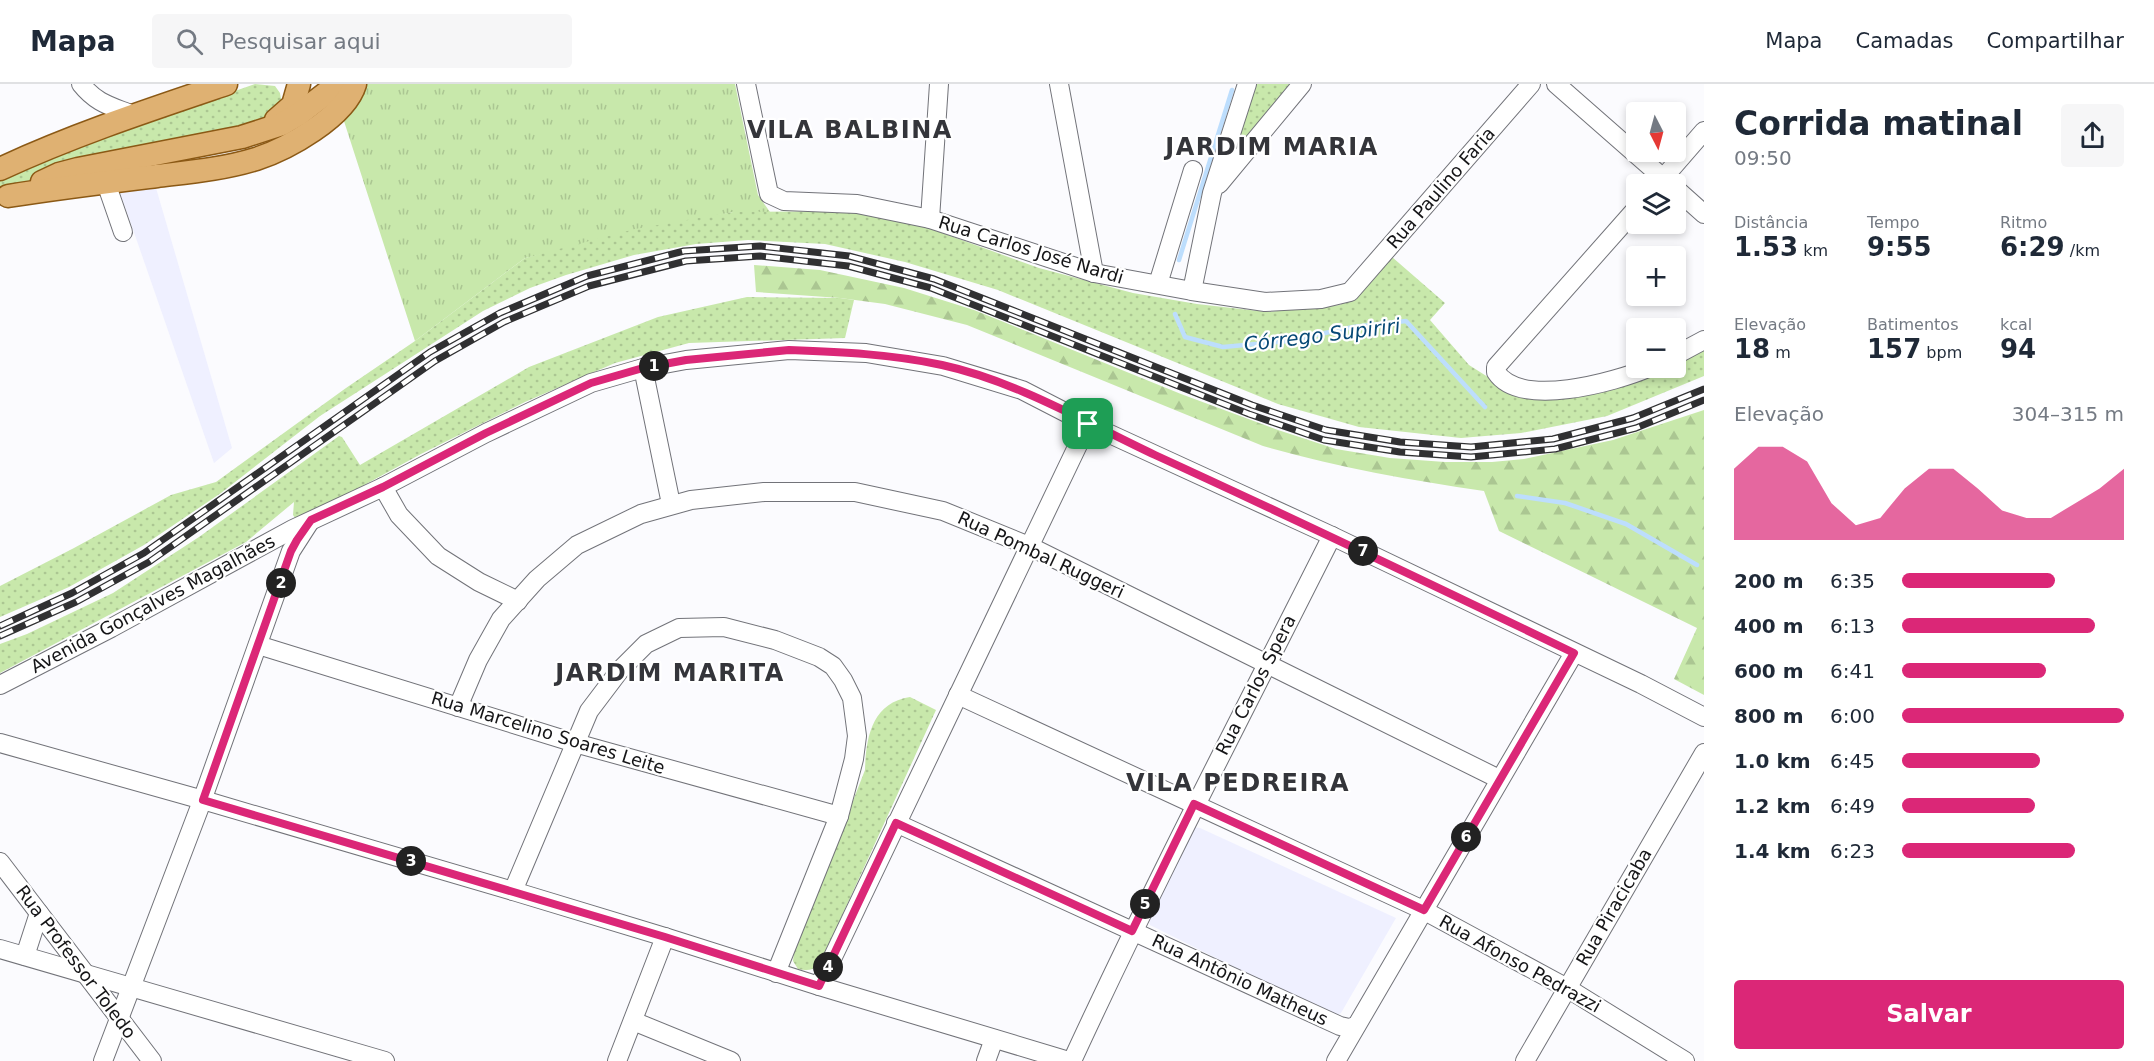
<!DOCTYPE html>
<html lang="pt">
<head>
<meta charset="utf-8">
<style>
	body { margin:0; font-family:"DejaVu Sans",sans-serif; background:#f6f6f7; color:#1f2937; height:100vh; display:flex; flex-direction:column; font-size:22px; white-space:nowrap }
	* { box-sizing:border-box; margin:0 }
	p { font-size:20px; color:#747a83 }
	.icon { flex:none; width:33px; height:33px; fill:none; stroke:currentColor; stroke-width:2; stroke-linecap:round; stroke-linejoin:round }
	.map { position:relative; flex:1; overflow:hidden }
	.details { display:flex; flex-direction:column; background:#fff; width:450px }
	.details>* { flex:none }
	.needle { width:39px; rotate:174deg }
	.buttons { position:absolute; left:1626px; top:18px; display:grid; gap:12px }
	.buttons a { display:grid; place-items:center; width:60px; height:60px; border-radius:6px; background:#fff; box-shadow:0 3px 9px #0003; font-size:30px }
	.pin { position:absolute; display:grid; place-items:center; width:51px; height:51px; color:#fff; margin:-26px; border-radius:12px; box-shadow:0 3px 9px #0006 }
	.km { position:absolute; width:30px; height:30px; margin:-15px; border-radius:50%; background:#222; color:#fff; font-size:16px; line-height:30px; text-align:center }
	.round { display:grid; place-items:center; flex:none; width:63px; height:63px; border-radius:6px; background:#f6f6f7 }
	.headline { display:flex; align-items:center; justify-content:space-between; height:102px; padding:0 30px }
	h1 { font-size:33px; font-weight:700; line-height:45px }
	.metrics { display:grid; grid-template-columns:repeat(3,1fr); gap:9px; height:102px; padding:6px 30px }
	.metrics div { display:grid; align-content:center }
	.metrics b { font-size:26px; font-weight:700 }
	.metrics small { font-size:16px; font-weight:400 }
	.metrics p { font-size:16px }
	.chart { height:168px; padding:12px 30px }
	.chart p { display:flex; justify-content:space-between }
	.chart svg { width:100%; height:108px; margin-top:6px; fill:#db2777; opacity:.7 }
	.cta { display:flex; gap:12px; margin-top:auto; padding:12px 30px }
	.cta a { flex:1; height:69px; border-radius:6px; background:#db2777; color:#fff; font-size:24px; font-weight:700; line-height:69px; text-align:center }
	ul { padding:0 30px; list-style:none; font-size:20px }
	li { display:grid; grid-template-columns:96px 72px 1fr; align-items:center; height:45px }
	li i { height:15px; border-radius:8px; background:#db2777 }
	header { display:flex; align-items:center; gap:36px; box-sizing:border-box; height:84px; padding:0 30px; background:#fff; border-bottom:2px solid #e0e1e3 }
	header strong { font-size:28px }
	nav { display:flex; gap:33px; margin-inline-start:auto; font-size:21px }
	.search { width:420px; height:54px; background:#f6f6f7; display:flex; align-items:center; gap:15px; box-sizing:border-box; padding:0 21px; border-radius:6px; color:#747a83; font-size:22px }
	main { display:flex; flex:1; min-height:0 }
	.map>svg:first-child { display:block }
	.built { fill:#eff0ff }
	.grass { fill:url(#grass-tufts) }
	.forest { fill:url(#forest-firs) }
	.park { fill:url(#park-dots) }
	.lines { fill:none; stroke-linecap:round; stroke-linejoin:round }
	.stream { stroke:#bddefd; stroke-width:4.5 }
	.minor-casing { stroke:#727379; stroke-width:20 }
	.major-casing { stroke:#8b5915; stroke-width:25 }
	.minor { stroke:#fff; stroke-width:18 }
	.major { stroke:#dfb172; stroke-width:22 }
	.rail-casing { stroke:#303032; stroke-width:7 }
	.rail { stroke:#fff; stroke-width:4.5; stroke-dasharray:14; stroke-linecap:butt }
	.route-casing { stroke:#fff; stroke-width:12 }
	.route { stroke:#db2777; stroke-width:8 }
	.labels { text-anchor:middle; stroke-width:4.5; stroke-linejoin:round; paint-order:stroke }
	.street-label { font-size:18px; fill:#151517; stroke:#fff }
	.water-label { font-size:20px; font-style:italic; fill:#074976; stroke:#fff }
	.district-label { font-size:24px; font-weight:bold; letter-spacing:1.5px; fill:#34353a; stroke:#fff }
</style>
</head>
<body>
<header>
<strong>Mapa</strong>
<div class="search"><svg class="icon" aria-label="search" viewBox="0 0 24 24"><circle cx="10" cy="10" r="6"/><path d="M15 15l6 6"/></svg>Pesquisar aqui</div>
<nav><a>Mapa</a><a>Camadas</a><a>Compartilhar</a></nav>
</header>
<main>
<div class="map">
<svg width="1704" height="977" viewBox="0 0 1704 977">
	<defs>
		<pattern id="grass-tufts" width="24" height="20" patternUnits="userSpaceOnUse" patternTransform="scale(1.5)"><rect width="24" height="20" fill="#c8e8ab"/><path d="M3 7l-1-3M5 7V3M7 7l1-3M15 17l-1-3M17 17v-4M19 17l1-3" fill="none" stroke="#abc692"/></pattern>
		<pattern id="forest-firs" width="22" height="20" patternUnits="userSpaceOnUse" patternTransform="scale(1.5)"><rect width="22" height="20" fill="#c8e8ab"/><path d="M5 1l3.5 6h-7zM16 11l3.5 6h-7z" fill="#abc692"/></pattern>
		<pattern id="park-dots" width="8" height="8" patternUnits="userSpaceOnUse" patternTransform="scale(1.5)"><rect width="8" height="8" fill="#c8e8ab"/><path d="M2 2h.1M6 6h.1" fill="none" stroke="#abc692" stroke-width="1.8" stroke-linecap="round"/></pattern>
	</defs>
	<rect width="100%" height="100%" fill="#fbfbfe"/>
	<g class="built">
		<path d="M156,104L232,364L214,379L120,108Z"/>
		<path d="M1193,743L1200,744L1396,834L1341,929L1334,933L1150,841L1149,837Z"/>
	</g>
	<path class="grass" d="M364,0H735L758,111L770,128H733L525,174L415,257L342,31Z"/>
	<path class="forest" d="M754,181L820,186L904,204L974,226L1181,310L1278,346L1336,365L1390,374L1445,378H1492L1524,375L1613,356L1704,326V611L1674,595L1697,544L1499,447L1484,407C1409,396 1335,383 1263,362L967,241L885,220L840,214L756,208Z"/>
	<g class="park">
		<path d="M255,0L275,2L280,9L282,21L261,39L60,84L0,109V94L57,69Z"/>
		<path d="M1253,0H1292L1231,79Z"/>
		<path d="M850,127L923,142L1039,184L1133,209L1197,220L1267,228L1340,221L1373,194L1392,173L1445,219L1430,236L1469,281L1521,314H1559L1654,288L1664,284H1676V278L1704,263V292L1607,332L1521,349L1461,354L1359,343L1278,320L998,206L905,178L825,160L748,156L696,160L634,171L566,191L530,204L483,227L320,332L221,409L144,461L69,503L0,533V502L74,464L171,411L216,398L346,304L415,257L525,174L635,145L733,128Z"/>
		<path d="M747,213L840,214L854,216L845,254L689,259L615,279L525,318L421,370L302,435L295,434L293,431L294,418L246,458L0,589V560L27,550L113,509L199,453L339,352L342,353L360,381L529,283L658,233Z"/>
		<path d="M910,613L936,626L824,871C816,884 815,888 798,885L793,877L794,868L865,686C866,653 872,619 910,613Z"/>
	</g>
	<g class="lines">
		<g class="stream">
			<path d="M1179,176L1232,6"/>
			<path d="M1175,230L1185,253L1223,263L1288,257L1353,243L1406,237L1485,323"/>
			<path d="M1517,412L1565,419L1626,440L1697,481"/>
		</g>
		<defs>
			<g id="minor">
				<path d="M81,0C97,20 111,22 133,31"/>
				<path d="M746,0L769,110L784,117L857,120L930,135L1094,189L1192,207L1265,218L1321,215L1350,208L1531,0"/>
				<path d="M1059,0L1094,189"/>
				<path d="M1556,0L1670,100"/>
				<path d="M106,99L123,148"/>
				<path d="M1219,100L1302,0"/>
				<path d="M1658,100L1704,47"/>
				<path d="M1676,105L1704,130"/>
				<path d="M1636,125L1496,283V288C1520,325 1615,298 1648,284"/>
				<path d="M930,135L939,0"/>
				<path d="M1158,200L1193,86"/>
				<path d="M1192,207L1212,109L1247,0"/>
				<path d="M1676,271L1704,256"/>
				<path d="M643,284L671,420"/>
				<path d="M383,403L399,431L438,472L479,498L518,517"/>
				<path d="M258,561L575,659L839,732"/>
				<path d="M0,601L111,544L293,445L383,403L486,349L591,299L643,284L686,276L789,266L866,269L943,282L1022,306L1088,340L1332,452L1641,600L1704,633"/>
				<path d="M958,611L1423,826L1567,904L1685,977"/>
				<path d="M458,623L478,576L501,535L537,495L577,461L641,430L691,416L764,408H855L943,427L1029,462L1499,695"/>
				<path d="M0,659L203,716L513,807L665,853L819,902L1069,977"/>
				<path d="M896,739L1340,942L1349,944L1356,942"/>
				<path d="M0,778L152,977"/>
				<path d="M513,807L589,627L620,586L646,560L679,544L724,543L775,556L819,573L833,582L843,596L852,614L857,652L854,675L839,732L776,889"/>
				<path d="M0,865L385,977"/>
				<path d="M25,872L39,829"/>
				<path d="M819,902L1088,340"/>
				<path d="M633,937L731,977"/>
				<path d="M103,977L199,725L291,467L309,439"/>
				<path d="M617,977L665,853"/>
				<path d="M986,977L994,955"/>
				<path d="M1072,977C1154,799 1244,627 1332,452"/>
				<path d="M1336,977L1574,569"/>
				<path d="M1525,977L1704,669"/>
			</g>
			<g id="major">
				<path d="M276,36L293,21L299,0"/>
				<path d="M0,85C73,51 149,26 226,0"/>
				<path d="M42,98L59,90L78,85L242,53L282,40L299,30L338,0"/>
				<path d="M8,112C58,104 108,98 157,92C190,88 224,85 256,75C287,65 345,33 355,0"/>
			</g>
		</defs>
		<use href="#minor" class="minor-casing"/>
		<use href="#major" class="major-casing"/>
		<use href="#minor" class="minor"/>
		<use href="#major" class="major"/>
		<defs>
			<g id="rail">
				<path d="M0,542L72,509L144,469L430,268L500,229L587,192L684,167L760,162L849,172L934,195L1252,321L1326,346L1400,358L1471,363L1553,355L1633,334L1704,305"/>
				<path d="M0,552L76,518L149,478L435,277L504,238L589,202L686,177L760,172L848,182L931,204L1249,330L1324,356L1400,368L1471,373L1555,365L1636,344L1704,316"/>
			</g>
		</defs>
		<use href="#rail" class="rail-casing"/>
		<use href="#rail" class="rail"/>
	</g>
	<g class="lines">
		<defs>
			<path id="route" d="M789,266C840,268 891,270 942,281C1016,297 1087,339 1155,371C1295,435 1435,502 1574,569L1424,826L1194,720L1132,847L896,739L819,902L665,853L203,716L291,467L297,456L311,436L383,403L486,349L591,299L643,284L686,276Z"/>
		</defs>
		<use href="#route" class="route-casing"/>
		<use href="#route" class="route"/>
	</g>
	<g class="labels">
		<g class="street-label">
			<text transform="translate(1441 104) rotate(-49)" y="6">Rua Paulino Faria</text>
			<text transform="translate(1031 166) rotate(17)" y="6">Rua Carlos José Nardi</text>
			<text transform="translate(1041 471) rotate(25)" y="6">Rua Pombal Ruggeri</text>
			<text transform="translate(153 520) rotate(-28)" y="6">Avenida Gonçalves Magalhães</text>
			<text transform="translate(1256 601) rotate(-63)" y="6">Rua Carlos Spera</text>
			<text transform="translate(548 649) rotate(17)" y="6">Rua Marcelino Soares Leite</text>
			<text transform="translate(1614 823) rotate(-60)" y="6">Rua Piracicaba</text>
			<text transform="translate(76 878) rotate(53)" y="6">Rua Professor Toledo</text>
			<text transform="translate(1520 880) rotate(29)" y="6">Rua Afonso Pedrazzi</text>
			<text transform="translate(1240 896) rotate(25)" y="6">Rua Antônio Matheus</text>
		</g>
		<g class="water-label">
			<text transform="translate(1322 251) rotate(-7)" y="7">Córrego Supiriri</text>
		</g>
		<g class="district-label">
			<text x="850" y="54">VILA BALBINA</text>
			<text x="1272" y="71">JARDIM MARIA</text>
			<text x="670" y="597">JARDIM MARITA</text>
			<text x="1238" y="707">VILA PEDREIRA</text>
		</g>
	</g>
</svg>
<div class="buttons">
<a><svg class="needle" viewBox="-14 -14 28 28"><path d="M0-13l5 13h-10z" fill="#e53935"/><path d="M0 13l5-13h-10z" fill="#747a83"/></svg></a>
<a><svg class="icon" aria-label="layers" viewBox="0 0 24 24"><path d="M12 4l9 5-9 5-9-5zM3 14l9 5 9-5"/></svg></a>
<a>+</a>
<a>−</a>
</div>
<div class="pin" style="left:1088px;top:340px;background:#1e9e55"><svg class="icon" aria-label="arrive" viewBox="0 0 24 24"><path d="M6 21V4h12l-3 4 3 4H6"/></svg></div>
<b class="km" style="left:654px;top:282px">1</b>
<b class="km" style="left:281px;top:499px">2</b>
<b class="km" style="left:411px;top:777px">3</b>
<b class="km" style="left:828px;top:883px">4</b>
<b class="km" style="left:1145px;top:820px">5</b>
<b class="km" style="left:1466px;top:753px">6</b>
<b class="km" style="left:1363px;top:467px">7</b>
</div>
<section class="details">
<div class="headline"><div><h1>Corrida matinal</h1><p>09:50</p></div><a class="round"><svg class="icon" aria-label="share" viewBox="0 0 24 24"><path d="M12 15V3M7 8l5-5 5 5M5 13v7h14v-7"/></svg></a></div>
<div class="metrics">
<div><p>Distância</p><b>1.53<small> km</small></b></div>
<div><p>Tempo</p><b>9:55</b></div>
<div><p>Ritmo</p><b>6:29<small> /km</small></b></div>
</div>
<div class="metrics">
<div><p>Elevação</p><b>18<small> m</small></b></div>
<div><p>Batimentos</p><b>157<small> bpm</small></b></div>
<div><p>kcal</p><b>94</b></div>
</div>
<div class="chart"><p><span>Elevação</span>304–315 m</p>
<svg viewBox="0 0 160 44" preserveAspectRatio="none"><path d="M0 44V15L10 6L20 6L30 12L40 29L50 38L60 35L70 23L80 15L90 15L100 23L110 32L120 35L130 35L140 29L150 23L160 15V44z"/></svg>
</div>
<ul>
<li><b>200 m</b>6:35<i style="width:69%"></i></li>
<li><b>400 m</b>6:13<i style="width:87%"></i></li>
<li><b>600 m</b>6:41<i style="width:65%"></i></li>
<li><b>800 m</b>6:00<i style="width:100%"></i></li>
<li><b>1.0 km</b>6:45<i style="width:62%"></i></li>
<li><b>1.2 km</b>6:49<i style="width:60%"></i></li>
<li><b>1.4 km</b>6:23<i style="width:78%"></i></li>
</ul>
<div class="cta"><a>Salvar</a></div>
</section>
</main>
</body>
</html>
